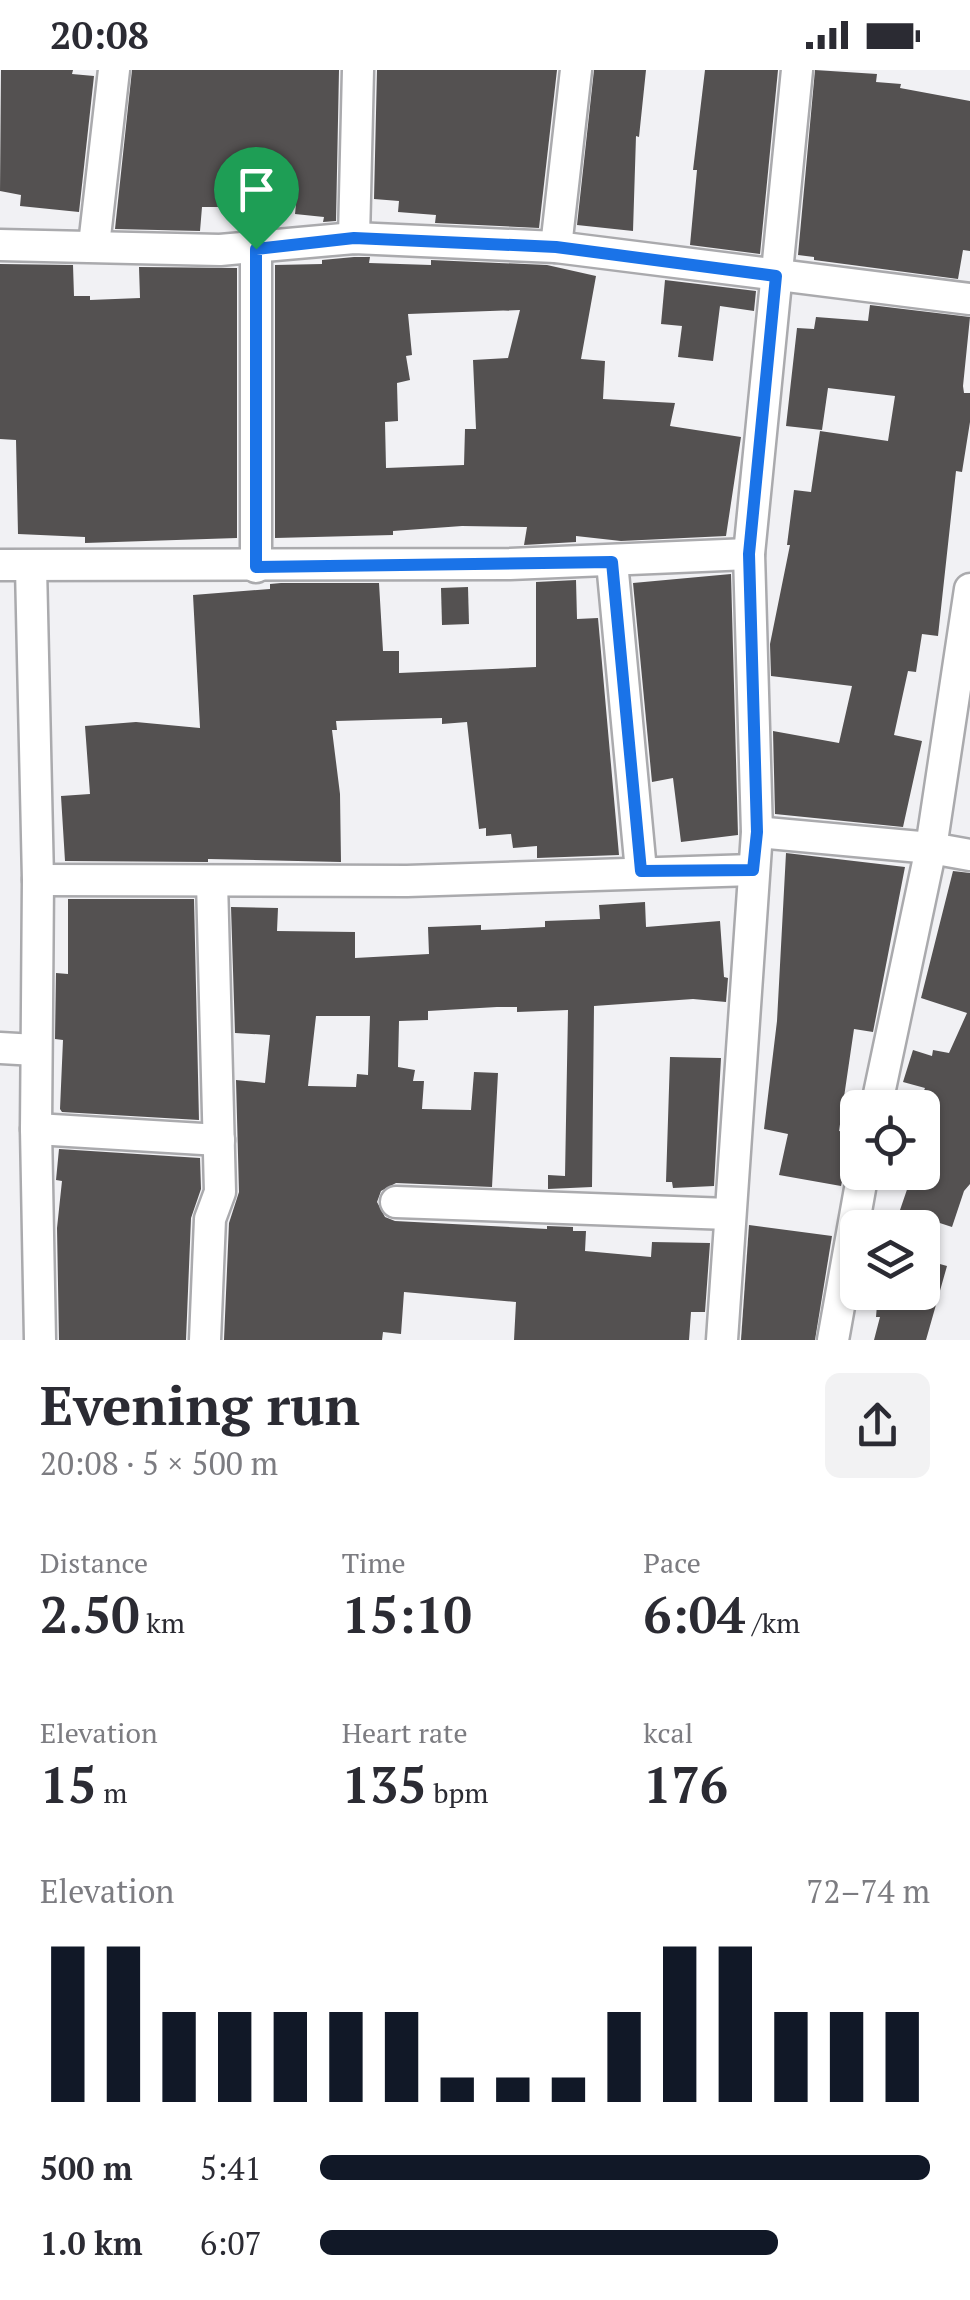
<!DOCTYPE html>
<html lang="en">
<head>
<meta charset="utf-8">
<style>
	body { margin:0; font-family:"PT Serif",serif; background:#f2f2f3; color:#2b2b33; height:100vh; display:flex; flex-direction:column; font-size:38px; white-space:nowrap }
	* { box-sizing:border-box; margin:0 }
	p { font-size:32px; color:#7c7c81 }
	.icon { flex:none; width:55px; height:55px; fill:none; stroke:currentColor; stroke-width:2; stroke-linecap:round; stroke-linejoin:round }
	.map { position:relative; height:1270px; overflow:hidden }
	.panel { display:flex; flex-direction:column; background:#fff; flex:1 }
	.panel>* { flex:none }
	.fabs { position:absolute; left:840px; top:1020px; display:grid; gap:20px }
	.fabs a { display:grid; place-items:center; width:100px; height:100px; border-radius:15px; background:#fff; box-shadow:0 2px 8px #0004; font-size:50px }
	.pin { position:absolute; display:grid; place-items:center; width:85px; height:85px; color:#fff; margin:-102px -42px; border-radius:50% 50% 50% 0; rotate:-45deg; box-shadow:0 0 10px #0007 }
	.pin .icon { rotate:45deg }
	.round { display:grid; place-items:center; flex:none; width:105px; height:105px; border-radius:15px; background:#f2f2f3 }
	.head { display:flex; align-items:center; justify-content:space-between; height:170px; padding:0 40px }
	h1 { font-size:55px; font-weight:700; line-height:75px }
	.figures { display:grid; grid-template-columns:repeat(3,1fr); gap:15px; height:170px; padding:10px 40px }
	.figures div { display:grid; align-content:center }
	.figures b { font-size:50px; font-weight:700 }
	.figures small { font-size:28px; font-weight:400 }
	.figures p { font-size:28px }
	.chart { height:280px; padding:20px 40px }
	.chart p { display:flex; justify-content:space-between }
	.chart svg { width:100%; height:180px; margin-top:10px; stroke:#111827; stroke-width:6 }
	ul { padding:0 40px; list-style:none; font-size:32px }
	li { display:grid; grid-template-columns:160px 120px 1fr; align-items:center; height:75px }
	li i { height:25px; border-radius:12px; background:#111827 }
	.status { display:flex; justify-content:space-between; align-items:center; height:70px; padding:0 50px; background:#fff; direction:ltr }
	.status svg { height:28px; fill:currentColor }
	.map>svg:first-child { display:block }
	.building { fill:#545151; fill-rule:evenodd }
	.lines { fill:none; stroke-linecap:round; stroke-linejoin:round }
	.minor-casing { stroke:#aaaaad; stroke-width:35 }
	.minor { stroke:#fff; stroke-width:30 }
	.route-casing { stroke:#fff; stroke-width:20 }
	.route { stroke:#1a73e8; stroke-width:12 }
</style>
</head>
<body>
<div class="status"><b>20:08</b><svg viewBox="0 0 49 12"><path d="M0 12V9h3v3zM5 12V6h3v6zM10 12V3h3v9zM15 12V0h3v12zM26 1h20v11H26zM47 4h2v5h-2z"/></svg></div>
<div class="map">
<svg width="970" height="1270" viewBox="0 0 970 1270">
	<rect width="100%" height="100%" fill="#f1f1f4"/>
	<g class="building">
		<path d="M1,0H73L72,4L94,6L79,142L20,136L21,125L0,121Z"/>
		<path d="M132,0H339L336,151L323,152L324,147L295,144L296,134L218,127V137H202L200,161L115,159Z"/>
		<path d="M377,0H557L539,158L435,153L436,145L398,142L399,131L374,129Z"/>
		<path d="M594,0H646L639,67L636,66L633,161L577,155Z"/>
		<path d="M705,0H778L760,184L690,175L697,100H693Z"/>
		<path d="M815,0L877,4L876,12L901,14L900,18L970,31V181L963,180L958,209L814,190V187L798,185Z"/>
		<path d="M354,187H370L369,193L431,195V190L547,195L596,206L581,289L605,291L603,329L675,333L670,356L741,367L726,466L621,471L576,466V472L524,475L527,457L462,456L393,461V465L275,468V195L322,194V190ZM520,240L508,288L473,290L476,359H465L464,395L386,398L385,352L398,351L397,313L410,310L406,286L412,285L408,244Z"/>
		<path d="M0,194L73,195L74,226H90V230L140,228L139,197L237,198V468L85,473V467L18,464L16,370L0,369Z"/>
		<path d="M665,210L756,221L754,241L720,236L713,291L678,287L682,256L661,254Z"/>
		<path d="M870,235L970,247L963,316L964,323H970V352L962,402L956,401L938,566L922,564L916,602L908,601L894,665L922,671L903,757L775,744L773,661L839,673L852,616L771,606L770,574L790,475H787L794,420L811,422L820,361L888,371L895,326L828,318L822,360L786,356L797,258L814,259L816,247L868,251Z"/>
		<path d="M731,504L738,765L681,772L673,708L652,712L633,513Z"/>
		<path d="M576,510L577,549L598,548L619,785L537,788V776L513,778L511,764L486,766V758L479,759L467,652L442,654V648L336,651L337,660H332L340,724L341,792L208,789V792L65,791L61,726L90,724L85,656L136,652L200,658L193,525L270,519V514L281,513H379L383,581H399V603L536,597V512Z"/>
		<path d="M468,517L469,554L442,555L441,518Z"/>
		<path d="M786,783L905,797L873,962L854,959L839,1061L857,1064L853,1087L845,1098L841,1116L779,1105L788,1064L764,1059L777,951Z"/>
		<path d="M953,801L970,803V1114L964,1121L952,1157L900,1140L913,1102H922V1038H917L925,1018L903,1012L913,980L932,986L933,980L949,983L967,943L921,928Z"/>
		<path d="M68,829H194L199,1050L62,1042L60,1039L63,970L55,969L56,903L68,904Z"/>
		<path d="M645,832L646,857L720,851L724,907L728,908L726,932L693,929L594,936L592,1117L548,1119V1105L565,1106L568,940L517,942V937H497L428,941V950L399,951L398,997L415,1000L413,1011H424L422,1039L471,1040L474,1002L498,1003L492,1117L396,1113L381,1121L377,1132L385,1147L395,1151L547,1159V1156L573,1157V1161H586L585,1181L651,1187L652,1172L710,1173L705,1242H691L689,1270H514L516,1232L404,1222L401,1264L383,1262L382,1270H224L229,1153L239,1122L236,1010L265,1013L270,965L235,963L231,837L278,838L277,861L355,862V888L429,884L428,857L481,855V860L545,857V851L600,849L599,835ZM316,946H370L368,1005L357,1004L356,1017L308,1016Z"/>
		<path d="M670,987L721,988L714,1116L673,1118L672,1112H666Z"/>
		<path d="M59,1079L200,1088L201,1119L191,1148L186,1270H59L57,1158L62,1111L56,1110Z"/>
		<path d="M749,1155L832,1166L815,1270H741Z"/>
		<path d="M922,1189L947,1196L926,1270H874L880,1247H876L878,1222H922Z"/>
	</g>
	<g class="lines">
		<defs>
			<g id="minor">
				<path d="M354,168L358,0"/>
				<path d="M0,175L220,180L354,168L556,177L970,229"/>
				<path d="M94,175L114,0"/>
				<path d="M556,177L576,0"/>
				<path d="M256,179V497"/>
				<path d="M612,492L641,801"/>
				<path d="M0,495L510,494L749,484"/>
				<path d="M31,497L38,810L36,1059L40,1270"/>
				<path d="M757,762L931,778L970,785"/>
				<path d="M38,810L407,811L753,800"/>
				<path d="M0,978L36,980"/>
				<path d="M876,1038L931,778L970,519"/>
				<path d="M36,1059L219,1070"/>
				<path d="M396,1132L729,1144"/>
				<path d="M205,1270L210,1149L220,1122L212,811"/>
				<path d="M722,1270L757,762L749,484L797,0"/>
				<path d="M833,1270L863,1102"/>
			</g>
		</defs>
		<use href="#minor" class="minor-casing"/>
		<use href="#minor" class="minor"/>
	</g>
	<g class="lines">
		<defs>
			<path id="route" d="M354,168L556,177L776,206L749,484L757,762L753,800L641,801L612,492L256,497V179Z"/>
		</defs>
		<use href="#route" class="route-casing"/>
		<use href="#route" class="route"/>
	</g>
</svg>
<div class="fabs">
<a><svg class="icon" aria-label="locate" viewBox="0 0 24 24"><circle cx="12" cy="12" r="6"/><path d="M12 2v4M12 18v4M2 12h4M18 12h4"/></svg></a>
<a><svg class="icon" aria-label="layers" viewBox="0 0 24 24"><path d="M12 4l9 5-9 5-9-5zM3 14l9 5 9-5"/></svg></a>
</div>
<div class="pin" style="left:256px;top:179px;background:#1e9e55"><svg class="icon" aria-label="arrive" viewBox="0 0 24 24"><path d="M6 21V4h12l-3 4 3 4H6"/></svg></div>
</div>
<section class="panel">
<div class="head"><div><h1>Evening run</h1><p>20:08 · 5 × 500 m</p></div><a class="round"><svg class="icon" aria-label="share" viewBox="0 0 24 24"><path d="M12 15V3M7 8l5-5 5 5M5 13v7h14v-7"/></svg></a></div>
<div class="figures">
<div><p>Distance</p><b>2.50<small> km</small></b></div>
<div><p>Time</p><b>15:10</b></div>
<div><p>Pace</p><b>6:04<small> /km</small></b></div>
</div>
<div class="figures">
<div><p>Elevation</p><b>15<small> m</small></b></div>
<div><p>Heart rate</p><b>135<small> bpm</small></b></div>
<div><p>kcal</p><b>176</b></div>
</div>
<div class="chart"><p><span>Elevation</span>72–74 m</p>
<svg viewBox="0 0 160 44" preserveAspectRatio="none"><path d="M5 44V6M15 44V6M25 44V22M35 44V22M45 44V22M55 44V22M65 44V22M75 44V38M85 44V38M95 44V38M105 44V22M115 44V6M125 44V6M135 44V22M145 44V22M155 44V22"/></svg>
</div>
<ul>
<li><b>500 m</b>5:41<i style="width:100%"></i></li>
<li><b>1.0 km</b>6:07<i style="width:75%"></i></li>
</ul>
</section>
</body>
</html>
